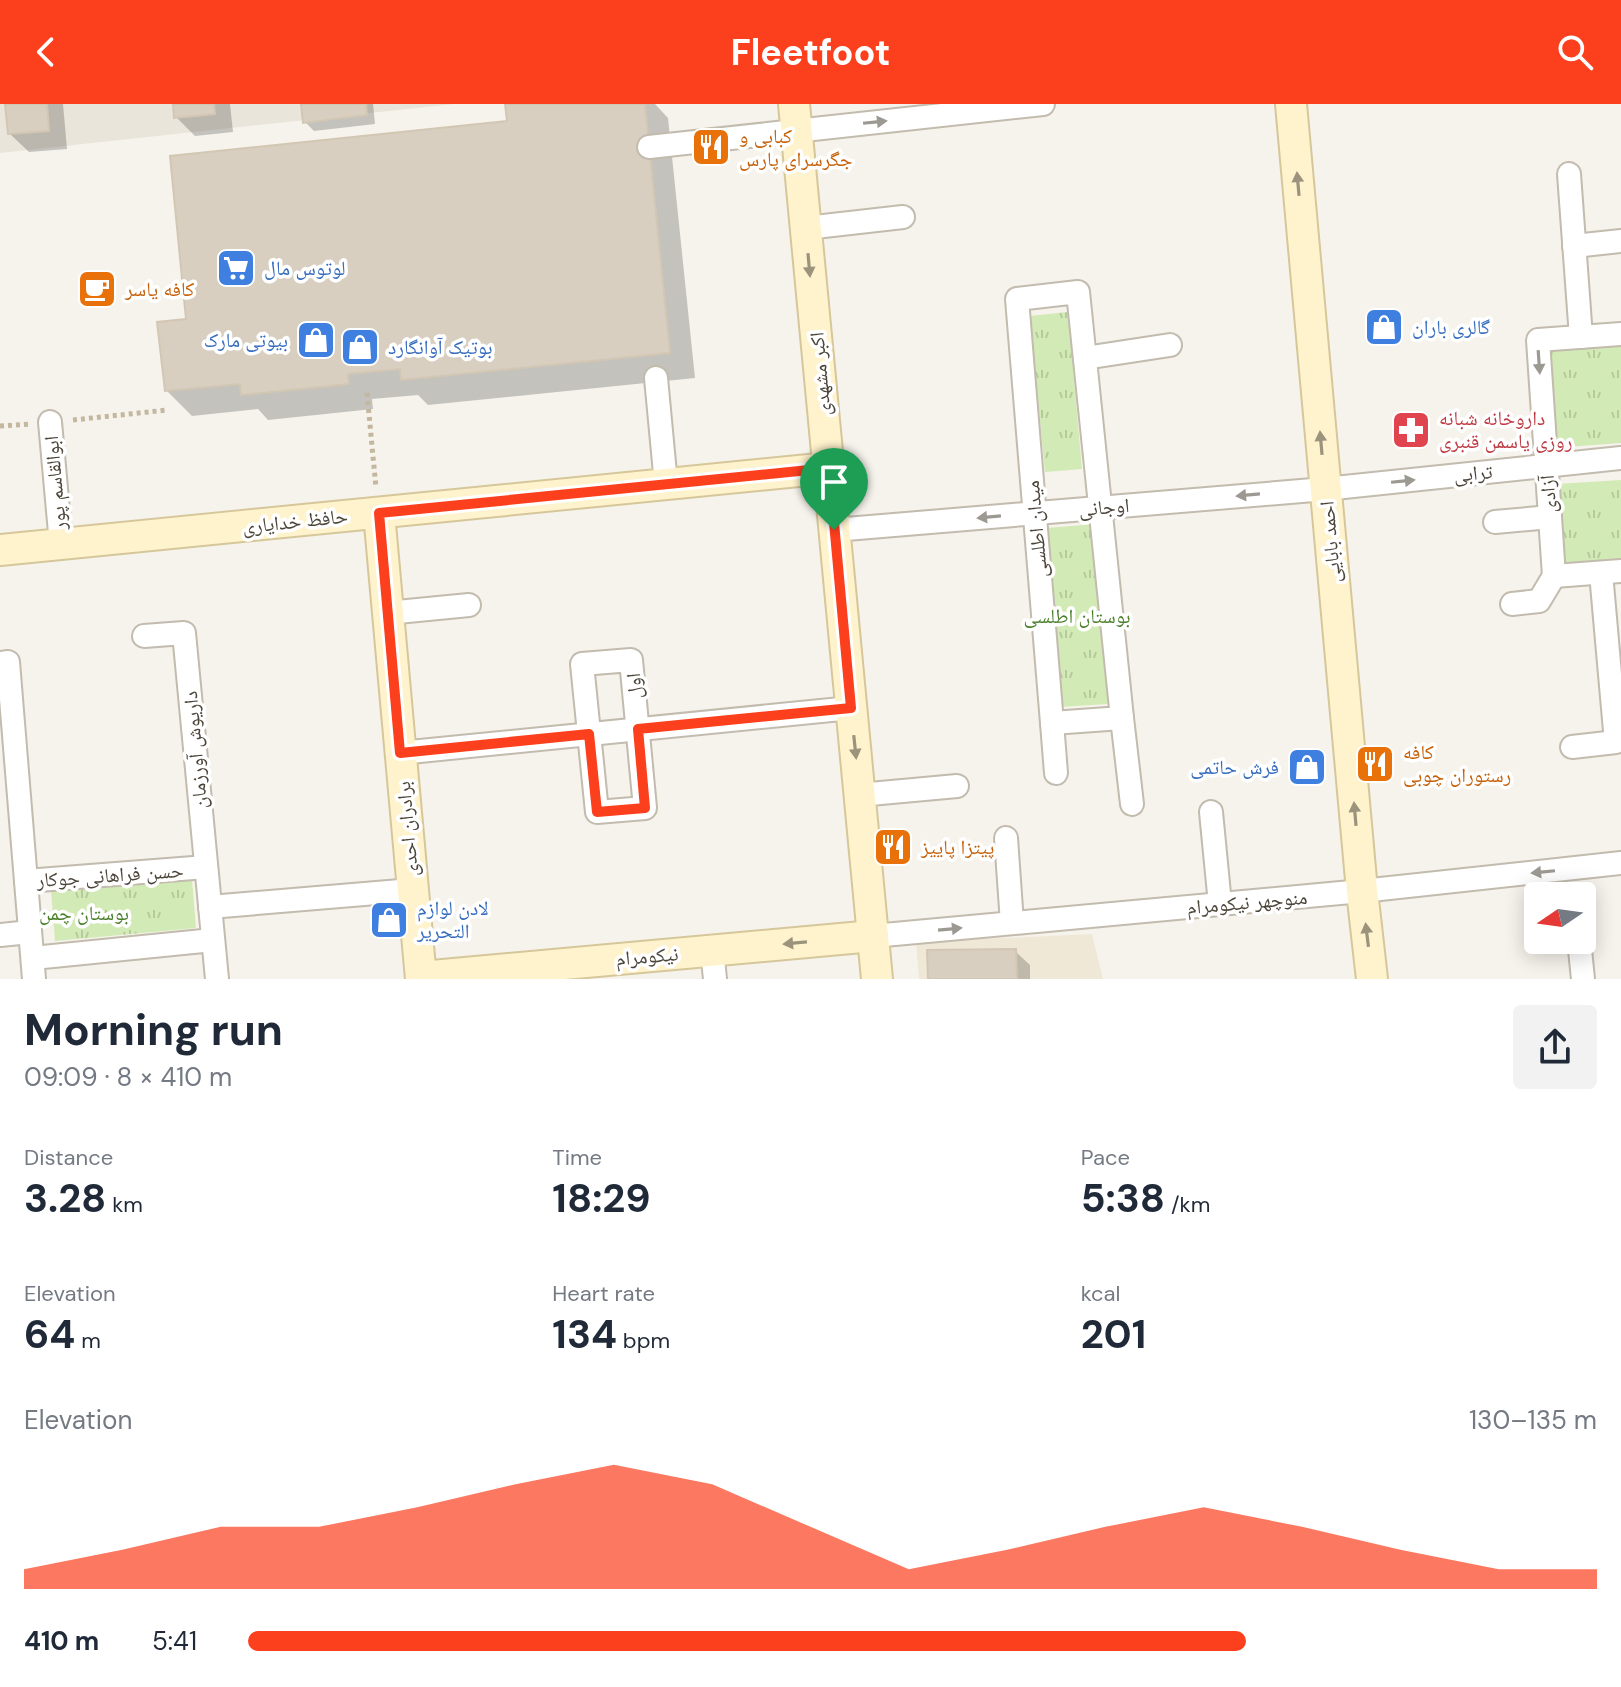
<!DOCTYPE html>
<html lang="en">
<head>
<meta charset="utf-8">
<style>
	body { margin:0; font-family:"DM Sans","Noto Naskh Arabic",sans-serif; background:#f2f2f3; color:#1f2937; height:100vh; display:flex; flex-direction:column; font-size:30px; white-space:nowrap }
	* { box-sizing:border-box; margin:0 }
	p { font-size:26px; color:#747a83 }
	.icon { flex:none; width:44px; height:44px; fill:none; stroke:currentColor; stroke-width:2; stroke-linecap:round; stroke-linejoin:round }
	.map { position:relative; height:875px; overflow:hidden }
	.sheet { display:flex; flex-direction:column; background:#fff; flex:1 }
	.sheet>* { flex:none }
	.needle { width:52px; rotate:257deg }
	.buttons { position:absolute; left:1524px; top:778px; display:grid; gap:16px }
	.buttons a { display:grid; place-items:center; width:72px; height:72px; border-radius:8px; background:#fff; box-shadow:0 4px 20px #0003; font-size:40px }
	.pin { position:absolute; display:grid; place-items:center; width:68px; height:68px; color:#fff; margin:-82px -34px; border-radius:50% 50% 50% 0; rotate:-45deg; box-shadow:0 0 8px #0007 }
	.pin .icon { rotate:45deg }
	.round { display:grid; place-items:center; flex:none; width:84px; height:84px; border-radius:8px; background:#f2f2f3 }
	.overview { display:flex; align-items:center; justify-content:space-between; height:136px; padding:0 24px }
	h1 { font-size:44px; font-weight:700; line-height:60px }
	.metrics { display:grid; grid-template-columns:repeat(3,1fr); gap:12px; height:136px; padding:8px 24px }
	.metrics div { display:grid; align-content:center }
	.metrics b { font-size:40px; font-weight:700 }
	.metrics small { font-size:22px; font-weight:400 }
	.metrics p { font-size:22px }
	.chart { height:224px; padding:16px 24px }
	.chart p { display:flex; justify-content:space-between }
	.chart svg { width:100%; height:144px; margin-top:8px; fill:#fc3f1d; opacity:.7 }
	ul { padding:0 24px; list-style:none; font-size:26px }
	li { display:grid; grid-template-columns:128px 96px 1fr; align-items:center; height:60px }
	li i { height:20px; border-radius:10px; background:#fc3f1d }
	header { display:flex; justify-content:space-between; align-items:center; height:104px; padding:0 24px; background:#fc3f1d; color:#fff; font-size:36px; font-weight:700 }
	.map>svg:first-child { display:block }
	.residential { fill:#eae5da }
	.education { fill:#efe8d6 }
	.grass { fill:url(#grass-tufts) }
	.shadow { fill:#0003 }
	.building { fill:#d8cfc1; stroke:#d3c7b4; stroke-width:2 }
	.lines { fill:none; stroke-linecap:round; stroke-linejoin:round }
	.street-casing { stroke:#c2bbae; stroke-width:26 }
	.secondary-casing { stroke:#d6c79b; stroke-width:34 }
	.path { stroke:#c4b79f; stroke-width:5; stroke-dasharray:4 4; stroke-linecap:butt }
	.street { stroke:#fff; stroke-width:22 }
	.secondary { stroke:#fff3cd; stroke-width:30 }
	.oneway { fill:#9c9892 }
	.oneway2 { fill:#9c937c }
	.route-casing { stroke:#fff; stroke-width:16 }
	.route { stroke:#fc3f1d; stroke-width:10 }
	.labels { text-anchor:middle; stroke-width:7; stroke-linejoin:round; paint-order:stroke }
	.food-label { font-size:20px; fill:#c56008; stroke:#fff; text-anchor:start }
	.shop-label { font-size:20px; fill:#366cbe; stroke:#fff; text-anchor:start }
	.street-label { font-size:20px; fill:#4b4439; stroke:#fff }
	.health-label { font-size:20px; fill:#be3a42; stroke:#fff; text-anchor:start }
	.park-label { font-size:20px; fill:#4a7f2a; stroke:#fff }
</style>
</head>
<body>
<header><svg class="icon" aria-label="back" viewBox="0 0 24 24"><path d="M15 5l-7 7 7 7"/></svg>Fleetfoot<svg class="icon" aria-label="search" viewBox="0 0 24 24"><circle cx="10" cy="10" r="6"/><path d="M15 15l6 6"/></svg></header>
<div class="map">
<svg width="1621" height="875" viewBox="0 0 1621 875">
	<defs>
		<pattern id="grass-tufts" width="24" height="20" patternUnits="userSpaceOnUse" patternTransform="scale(2)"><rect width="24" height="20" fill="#d2eab5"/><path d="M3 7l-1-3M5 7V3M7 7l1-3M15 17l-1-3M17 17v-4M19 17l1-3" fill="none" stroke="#b6ca9c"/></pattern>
	</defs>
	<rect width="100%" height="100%" fill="#f6f3ec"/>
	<path class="residential" d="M0,0H454L0,49Z"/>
	<path class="education" d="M1092,830L1103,875H919L916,838Z"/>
	<g class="grass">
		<path d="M1068,208L1082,365L1045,368L1030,212Z"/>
		<path d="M1621,235V339L1552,344L1545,240Z"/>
		<path d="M1621,376V460L1562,463L1557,380Z"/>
		<path d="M1096,420L1108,600L1059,603L1046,424Z"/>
		<path d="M192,775L196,824L55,837L51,787Z"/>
	</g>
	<g class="shadow">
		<path d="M7,0H63L67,45L29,48L10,30Z"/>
		<path d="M175,0H230L233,28L195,32L176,13Z"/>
		<path d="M303,0H373L375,20L314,27L305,18Z"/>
		<path d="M524,0H655L668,14L695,274L428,301L418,291L372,295L373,305L268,316L258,305L192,312L166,286L189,217L509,19Z"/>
		<path d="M1015,847L1030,861V875H930Z"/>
	</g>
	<g class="building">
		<path d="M5,0H47L49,27L8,30Z"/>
		<path d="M173,0H214L215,10L174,14Z"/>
		<path d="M301,0H366L367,11L303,19Z"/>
		<path d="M505,0H645L670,249L401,276L400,265L348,270L349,280L241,291L240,280L165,287L157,218L186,215L170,52L507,17Z"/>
		<path d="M1016,845L1017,875H928L927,846Z"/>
	</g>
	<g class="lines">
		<defs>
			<g id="street">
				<path d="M649,43L1043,0"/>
				<path d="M1569,70L1581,233"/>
				<path d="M806,124L903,113"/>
				<path d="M1574,142L1621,137"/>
				<path d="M1078,188L1122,614L1052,619L1017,195Z"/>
				<path d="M1621,230L1538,236L1554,472L1621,467"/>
				<path d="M1085,254L1170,241"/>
				<path d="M656,274L666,380"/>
				<path d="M50,318L61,440"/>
				<path d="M1495,418L1550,413"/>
				<path d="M834,426L1325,385L1621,354"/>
				<path d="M1512,500L1539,497L1554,472"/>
				<path d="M387,509L469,501"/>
				<path d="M144,532L184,529L217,875"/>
				<path d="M631,556L645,704L597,708L582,560Z"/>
				<path d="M0,559L8,558L34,875"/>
				<path d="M1122,614L1132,700"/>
				<path d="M1052,619L1056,669"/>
				<path d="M1572,643L1616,638L1601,469"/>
				<path d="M400,649L851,604"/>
				<path d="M859,691L957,682"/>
				<path d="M1211,708L1220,800"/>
				<path d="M1006,734L1012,819"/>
				<path d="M26,777L206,763"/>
				<path d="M210,803L412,786"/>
				<path d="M0,831L30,828"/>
				<path d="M873,832L1362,787L1621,759"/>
				<path d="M1579,836L1583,875"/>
				<path d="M712,846L715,875"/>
				<path d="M33,854L213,836"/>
			</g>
			<g id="secondary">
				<path d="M794,0L877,875"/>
				<path d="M1291,0L1362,787L1372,875"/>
				<path d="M379,409L421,875"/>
				<path d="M0,446L829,364"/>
				<path d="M421,873L873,832"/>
			</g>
		</defs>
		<use href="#street" class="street-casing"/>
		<use href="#secondary" class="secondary-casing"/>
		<g class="path">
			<path d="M367,289L376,384"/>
			<path d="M73,316L167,306"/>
			<path d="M0,322L31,320"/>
		</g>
		<use href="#street" class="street"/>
		<use href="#secondary" class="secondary"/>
	</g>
	<defs><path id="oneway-solid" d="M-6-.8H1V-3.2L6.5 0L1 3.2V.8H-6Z" transform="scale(2)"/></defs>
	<g class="oneway">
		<use href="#oneway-solid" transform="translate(875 18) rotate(-6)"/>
		<use href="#oneway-solid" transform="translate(1539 258) rotate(86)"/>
		<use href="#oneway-solid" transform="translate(1403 377) rotate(-6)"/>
		<use href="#oneway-solid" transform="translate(1248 391) rotate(175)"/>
		<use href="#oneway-solid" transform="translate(989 413) rotate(175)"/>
		<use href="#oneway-solid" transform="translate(1543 768) rotate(174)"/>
		<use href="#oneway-solid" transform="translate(950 825) rotate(-5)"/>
	</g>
	<g class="oneway2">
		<use href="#oneway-solid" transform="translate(1298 80) rotate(-95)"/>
		<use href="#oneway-solid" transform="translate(809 161) rotate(85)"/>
		<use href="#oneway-solid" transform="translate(1321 339) rotate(-95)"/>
		<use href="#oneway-solid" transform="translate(855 643) rotate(84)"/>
		<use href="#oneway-solid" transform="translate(1355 710) rotate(-95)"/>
		<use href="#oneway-solid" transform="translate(1367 831) rotate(-97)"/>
		<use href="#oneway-solid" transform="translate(795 839) rotate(175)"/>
	</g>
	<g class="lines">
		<defs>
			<path id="route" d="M829,364L851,604L638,625L645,704L597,708L589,630L400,649L379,409Z"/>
		</defs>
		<use href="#route" class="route-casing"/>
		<use href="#route" class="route"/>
	</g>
	<defs>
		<symbol id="restaurant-square" viewBox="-11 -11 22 22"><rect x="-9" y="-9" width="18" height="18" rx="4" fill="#e8710a" stroke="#fff"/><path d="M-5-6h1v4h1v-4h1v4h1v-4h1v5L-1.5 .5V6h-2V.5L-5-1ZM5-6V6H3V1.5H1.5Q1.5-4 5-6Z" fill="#fff"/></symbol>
		<symbol id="supermarket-square" viewBox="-11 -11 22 22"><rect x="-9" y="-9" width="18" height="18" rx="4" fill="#3f7fe0" stroke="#fff"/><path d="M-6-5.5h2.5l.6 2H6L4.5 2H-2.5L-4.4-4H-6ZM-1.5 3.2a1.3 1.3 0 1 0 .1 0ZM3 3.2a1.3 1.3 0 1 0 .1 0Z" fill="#fff"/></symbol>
		<symbol id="cafe-square" viewBox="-11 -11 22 22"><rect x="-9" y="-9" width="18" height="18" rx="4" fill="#e8710a" stroke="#fff"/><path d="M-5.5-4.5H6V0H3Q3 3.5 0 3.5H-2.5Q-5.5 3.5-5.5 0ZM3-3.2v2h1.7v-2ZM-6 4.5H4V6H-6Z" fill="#fff"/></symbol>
		<symbol id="shop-square" viewBox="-11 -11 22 22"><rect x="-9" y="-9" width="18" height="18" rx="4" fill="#3f7fe0" stroke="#fff"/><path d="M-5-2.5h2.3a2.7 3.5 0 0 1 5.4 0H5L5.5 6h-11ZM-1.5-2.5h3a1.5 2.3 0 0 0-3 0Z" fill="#fff"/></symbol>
		<symbol id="pharmacy-square" viewBox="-11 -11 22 22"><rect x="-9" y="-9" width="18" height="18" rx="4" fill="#e0444e" stroke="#fff"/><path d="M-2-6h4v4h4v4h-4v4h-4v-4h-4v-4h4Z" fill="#fff"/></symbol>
	</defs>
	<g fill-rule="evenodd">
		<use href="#restaurant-square" x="689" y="21" width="44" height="44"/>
		<use href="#supermarket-square" x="214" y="142" width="44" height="44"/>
		<use href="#cafe-square" x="75" y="163" width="44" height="44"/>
		<use href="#shop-square" x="1362" y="201" width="44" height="44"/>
		<use href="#shop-square" x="294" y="214" width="44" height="44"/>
		<use href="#shop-square" x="338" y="221" width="44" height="44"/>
		<use href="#pharmacy-square" x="1389" y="304" width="44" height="44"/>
		<use href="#restaurant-square" x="1353" y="638" width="44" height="44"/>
		<use href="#shop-square" x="1285" y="641" width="44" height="44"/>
		<use href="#restaurant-square" x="871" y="721" width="44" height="44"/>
		<use href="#shop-square" x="367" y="794" width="44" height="44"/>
	</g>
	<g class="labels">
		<g class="food-label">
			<text x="739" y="39">کبابی و<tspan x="739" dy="23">جگرسرای پارس</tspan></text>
			<text x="125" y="192">کافه یاسر</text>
			<text x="1403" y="655">کافه<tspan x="1403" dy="23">رستوران چوبی</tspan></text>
			<text x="921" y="750">پیتزا پاییز</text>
		</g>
		<g class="shop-label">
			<text x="264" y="171">لوتوس مال</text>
			<text x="1412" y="230">گالری باران</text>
			<text x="288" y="243" text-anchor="end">بیوتی مارک</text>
			<text x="388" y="250">بوتیک آوانگارد</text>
			<text x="1279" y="670" text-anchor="end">فرش حاتمی</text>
			<text x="417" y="811">لادن لوازم<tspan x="417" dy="23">التحریر</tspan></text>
		</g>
		<g class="street-label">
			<text transform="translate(820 270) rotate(-95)" y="7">اکبر مشهدی</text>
			<text transform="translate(1473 369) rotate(-6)" y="7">ترابی</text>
			<text transform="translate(55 379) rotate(-95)" y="7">ابوالقاسم پور</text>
			<text transform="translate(1548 390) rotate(-94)" y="7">آزادی</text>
			<text transform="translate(1104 403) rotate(-5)" y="7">اوجانی</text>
			<text transform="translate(295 417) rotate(-6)" y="7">حافظ خدایاری</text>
			<text transform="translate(1036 425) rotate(-95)" y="7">میدان اطلسی</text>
			<text transform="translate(1330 438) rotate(-95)" y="7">احمد بابایی</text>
			<text transform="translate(634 582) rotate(-95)" y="7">اول</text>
			<text transform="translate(195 646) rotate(-95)" y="7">داریوش آورزمان</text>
			<text transform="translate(407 725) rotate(-95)" y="7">برادران احدی</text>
			<text transform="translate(110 771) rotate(-4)" y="7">حسن فراهانی جوکار</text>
			<text transform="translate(1247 798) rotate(-5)" y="7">منوچهر نیکومرام</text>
			<text transform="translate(647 852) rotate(-5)" y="7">نیکومرام</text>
		</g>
		<g class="health-label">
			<text x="1439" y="321">داروخانه شبانه<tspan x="1439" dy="23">روزی یاسمن قنبری</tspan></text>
		</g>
		<g class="park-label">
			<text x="1077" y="519">بوستان اطلسی</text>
			<text x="84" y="816">بوستان چمن</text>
		</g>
	</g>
</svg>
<div class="buttons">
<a><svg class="needle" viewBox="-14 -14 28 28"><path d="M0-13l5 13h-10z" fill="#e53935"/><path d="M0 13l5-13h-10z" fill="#747a83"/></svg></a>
</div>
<div class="pin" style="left:834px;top:426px;background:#1e9e55"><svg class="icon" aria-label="arrive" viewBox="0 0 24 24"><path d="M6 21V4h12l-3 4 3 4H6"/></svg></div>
</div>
<section class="sheet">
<div class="overview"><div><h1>Morning run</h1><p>09:09 · 8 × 410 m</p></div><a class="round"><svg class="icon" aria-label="share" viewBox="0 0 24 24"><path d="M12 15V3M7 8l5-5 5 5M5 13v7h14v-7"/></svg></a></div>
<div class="metrics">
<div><p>Distance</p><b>3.28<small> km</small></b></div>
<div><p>Time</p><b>18:29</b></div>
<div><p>Pace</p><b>5:38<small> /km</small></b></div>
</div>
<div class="metrics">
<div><p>Elevation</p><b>64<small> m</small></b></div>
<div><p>Heart rate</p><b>134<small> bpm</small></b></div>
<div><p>kcal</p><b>201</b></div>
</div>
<div class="chart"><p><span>Elevation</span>130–135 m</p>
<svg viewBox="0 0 160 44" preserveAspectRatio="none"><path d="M0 44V38L10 32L20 25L30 25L40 19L50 12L60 6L70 12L80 25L90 38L100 32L110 25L120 19L130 25L140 32L150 38L160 38V44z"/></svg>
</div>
<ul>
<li><b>410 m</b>5:41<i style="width:74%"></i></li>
</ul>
</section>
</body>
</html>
